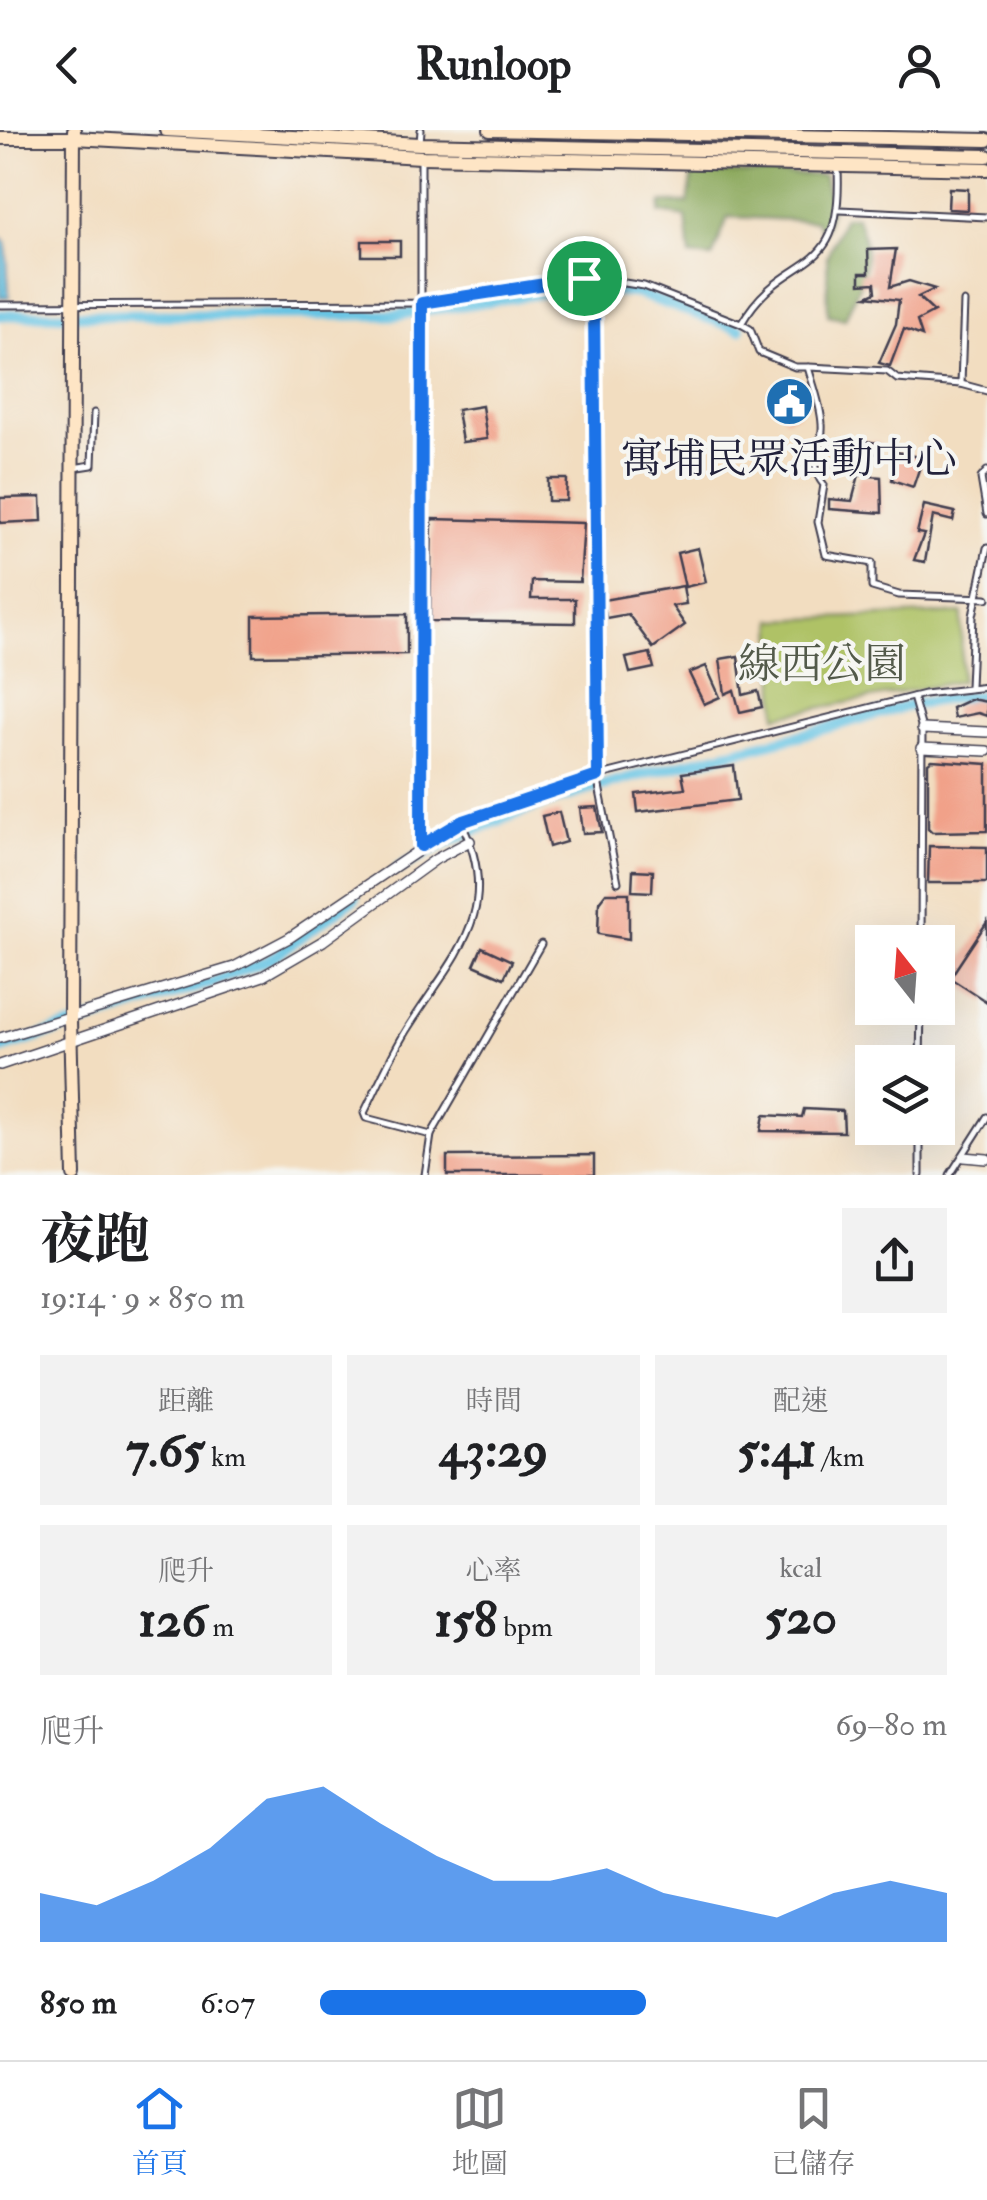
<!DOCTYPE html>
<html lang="zh-TW">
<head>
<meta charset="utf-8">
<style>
	body { margin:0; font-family:"IM FELL Double Pica","Noto Serif TC",serif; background:#f2f2f2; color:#202124; height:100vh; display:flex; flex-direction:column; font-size:38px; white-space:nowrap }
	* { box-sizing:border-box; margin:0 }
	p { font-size:32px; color:#757577 }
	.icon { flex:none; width:55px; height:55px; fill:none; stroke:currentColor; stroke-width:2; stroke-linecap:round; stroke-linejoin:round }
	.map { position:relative; height:1045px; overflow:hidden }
	.panel { display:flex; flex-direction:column; background:#fff; flex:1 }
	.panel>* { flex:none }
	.needle { width:65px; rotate:343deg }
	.fabs { position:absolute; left:855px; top:795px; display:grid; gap:20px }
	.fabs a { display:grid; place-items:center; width:100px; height:100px; border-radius:0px; background:#fff; box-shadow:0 10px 40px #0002; font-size:50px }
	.pin { position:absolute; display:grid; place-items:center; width:85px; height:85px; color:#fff; margin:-42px; border:5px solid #fff; border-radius:50%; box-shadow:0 2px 10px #0007 }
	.round { display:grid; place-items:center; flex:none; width:105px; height:105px; border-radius:0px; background:#f2f2f2 }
	.head { display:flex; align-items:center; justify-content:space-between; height:170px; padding:0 40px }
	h1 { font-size:55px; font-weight:700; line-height:75px }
	.figures { display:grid; grid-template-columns:repeat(3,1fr); gap:15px; height:170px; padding:10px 40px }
	.figures div { display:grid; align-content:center; border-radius:0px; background:#f2f2f2; text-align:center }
	.figures b { font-size:50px; font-weight:700 }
	.figures small { font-size:28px; font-weight:400 }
	.figures p { font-size:28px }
	.chart { height:280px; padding:20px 40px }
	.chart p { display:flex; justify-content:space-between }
	.chart svg { width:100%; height:180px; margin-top:10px; fill:#1a73e8; opacity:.7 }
	ul { padding:0 40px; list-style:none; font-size:32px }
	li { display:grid; grid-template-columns:160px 120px 1fr; align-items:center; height:75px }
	li i { height:25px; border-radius:12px; background:#1a73e8 }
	header { display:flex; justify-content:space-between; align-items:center; height:130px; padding:0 40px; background:#fff; font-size:45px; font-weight:700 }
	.menu { display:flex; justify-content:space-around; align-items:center; height:140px; border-top:2px solid #e0e0e0; background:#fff; font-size:28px; color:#757577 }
	.menu a { display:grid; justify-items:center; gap:5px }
	.menu .current { color:#1a73e8 }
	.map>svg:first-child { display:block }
	.green { fill:#afc266; stroke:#687250; stroke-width:2.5 }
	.forest { fill:#8ba85b; stroke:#56654b; stroke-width:2.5 }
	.water { fill:#66c4e4; stroke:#447390; stroke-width:2.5 }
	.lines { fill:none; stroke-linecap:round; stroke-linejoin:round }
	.canal { stroke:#66c4e4; stroke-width:11 }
	.building { fill:#f1a189 }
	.lane-casing { stroke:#413e4f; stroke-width:9 }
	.street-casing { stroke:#413e4f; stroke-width:12 }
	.secondary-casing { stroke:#413e4f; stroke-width:16 }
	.lane { stroke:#fff; stroke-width:5 }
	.street { stroke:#fff; stroke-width:9 }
	.secondary { stroke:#fee5c5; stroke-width:12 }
	.route-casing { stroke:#fff; stroke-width:20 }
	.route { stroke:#1a73e8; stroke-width:12 }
	.labels { text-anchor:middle; stroke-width:8; stroke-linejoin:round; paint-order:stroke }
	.poi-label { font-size:42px; fill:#22223b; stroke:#f6f6f2 }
	.park-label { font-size:42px; fill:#535a4a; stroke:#f6f6f2 }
</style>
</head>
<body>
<header><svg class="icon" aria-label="back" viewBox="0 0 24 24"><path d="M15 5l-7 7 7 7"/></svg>Runloop<svg class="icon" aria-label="person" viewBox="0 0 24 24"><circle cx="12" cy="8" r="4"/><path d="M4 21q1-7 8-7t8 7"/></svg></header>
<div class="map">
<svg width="987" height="1045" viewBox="0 0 987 1045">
	<rect width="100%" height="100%" fill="#f6f6f2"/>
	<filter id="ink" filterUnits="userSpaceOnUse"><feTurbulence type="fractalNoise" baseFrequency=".01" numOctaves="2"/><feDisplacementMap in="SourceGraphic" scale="20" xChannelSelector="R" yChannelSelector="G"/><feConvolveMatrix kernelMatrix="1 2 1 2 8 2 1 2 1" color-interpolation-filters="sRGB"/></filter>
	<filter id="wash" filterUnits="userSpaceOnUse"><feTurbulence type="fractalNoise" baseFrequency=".0048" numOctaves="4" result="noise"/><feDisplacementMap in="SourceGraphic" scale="40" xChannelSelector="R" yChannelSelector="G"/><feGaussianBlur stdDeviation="2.25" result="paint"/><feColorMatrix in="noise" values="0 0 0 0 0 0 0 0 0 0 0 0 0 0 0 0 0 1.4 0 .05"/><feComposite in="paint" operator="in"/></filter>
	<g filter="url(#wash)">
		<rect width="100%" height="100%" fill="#f2ddc0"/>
		<path class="green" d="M962,483L961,551L777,586L773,490Z"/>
		<g class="forest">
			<path d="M693,42L824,45L831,79L823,105L816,91L728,87L712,128L690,126L686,87L660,83L661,73H688Z"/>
			<path d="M844,87H856C876,126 861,151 845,189L828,185L827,126Z"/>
		</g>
		<path class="water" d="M0,107L6,112L9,167H0Z"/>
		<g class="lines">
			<g class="canal">
				<path d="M0,185H395L575,158L636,163L740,199"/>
				<path d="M399,738C523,666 664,640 801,605C860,590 926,565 987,566"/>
				<path d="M0,919L216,851L270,829L355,768"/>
			</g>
		</g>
		<g id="blocks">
			<g class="building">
				<path d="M949,58L968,59V80L948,79Z"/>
				<rect x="362" y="111" width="38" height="15"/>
				<path d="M896,119L890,157L909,151L935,159L918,167L934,182L917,191L922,206L904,199L890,236L879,233L896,194L899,170L867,166L876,162L875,153L860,154V143H869L868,120Z"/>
				<path d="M794,255L798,284L784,288L780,257Z"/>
				<path d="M482,276L487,309L462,312L457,280Z"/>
				<path d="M850,309L879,313L880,324L847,320Z"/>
				<path d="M897,322L923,328L913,357L892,350Z"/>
				<path d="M859,345L881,347L882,383L829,379V369L852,371Z"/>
				<path d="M548,349H567L566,371H548Z"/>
				<path d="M41,367L42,391L0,393V368Z"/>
				<path d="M924,375L955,382L953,391L933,386L925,432L914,430L924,404L917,403Z"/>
				<path d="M432,389L584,393L580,452L532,451L531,469H575V493L430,491Z"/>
				<path d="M698,418L706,452L685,457L677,423Z"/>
				<path d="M683,456L686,474L672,476L685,495L653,518L628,484L606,488L603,470Z"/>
				<path d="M407,484V524L253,526V486Z"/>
				<path d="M650,523L654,538L630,543L626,528Z"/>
				<path d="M738,526L743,565L758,561L762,577L740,582L734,560L725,564L720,529Z"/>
				<path d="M706,536L720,567L704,574L689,543Z"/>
				<path d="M971,569L987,572V586L978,583L954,588L952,578Z"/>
				<path d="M932,630L987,634V701L932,702L928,698V633Z"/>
				<path d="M734,636L738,670L638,682L636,664L685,658L682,643Z"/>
				<path d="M597,677L602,702L583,703L580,678Z"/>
				<path d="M559,682L566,712L549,717L542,686Z"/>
				<path d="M929,716L987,717V753H928Z"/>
				<path d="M633,740L653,741L652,762L632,761Z"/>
				<path d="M606,763H629V809L598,804L599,772Z"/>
				<path d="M987,792V872L950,848Z"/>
				<path d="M482,817L512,831L504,848L474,835Z"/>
				<path d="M804,979L843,981L844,1002L761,1001L764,985L802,987Z"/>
				<path d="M594,1025V1045H447V1026Z"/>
			</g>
		</g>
	</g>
	<g filter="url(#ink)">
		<use href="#blocks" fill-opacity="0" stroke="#413e4f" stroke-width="2.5"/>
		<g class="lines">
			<defs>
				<g id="lane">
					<path d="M420,13L421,0"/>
					<path d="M421,29V716"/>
					<path d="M838,40C843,156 786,116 741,194L750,199L759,222L795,237H808C813,255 821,275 822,294C824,318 806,334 824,355L818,392L826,425L872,433V457L899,465L987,468"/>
					<path d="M840,80L987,87"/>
					<path d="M592,148L597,646L618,752"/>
					<path d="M0,175L422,173L592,148L644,156L741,194"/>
					<path d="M809,237L887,241L897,249L961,254L987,261"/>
					<path d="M961,254L964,172"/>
					<path d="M73,338L92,335L94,283"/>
					<path d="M987,341L981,348L987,384"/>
					<path d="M970,557L973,486L987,418"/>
					<path d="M913,567L922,599L921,812"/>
					<path d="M597,646L924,564L987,557"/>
					<path d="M920,932L921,878"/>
					<path d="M431,1005L366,988L364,983C378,955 390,927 406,901C451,828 506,783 461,692"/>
					<path d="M425,1045L431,1005L541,814"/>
					<path d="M920,1045V998"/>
					<path d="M950,1045L987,987"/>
				</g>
				<g id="street">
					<path d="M922,599L987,602"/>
					<path d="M921,618L987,621"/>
					<path d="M0,908L234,837L289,808L461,692L597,646"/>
					<path d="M0,935L263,846L323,811L436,729L470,711"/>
					<path d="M964,1027L987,1029"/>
				</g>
				<g id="secondary">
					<path d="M74,0L70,890L74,1045"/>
					<path d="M166,0L420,14L987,26"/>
					<path d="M490,0L987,10"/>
					<path d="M0,8H74L421,27L987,39"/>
				</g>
			</defs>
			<use href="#lane" class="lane-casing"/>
			<use href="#street" class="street-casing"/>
			<use href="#secondary" class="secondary-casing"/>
			<use href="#lane" class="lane"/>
			<use href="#street" class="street"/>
			<use href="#secondary" class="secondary"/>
		</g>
	</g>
	<g class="lines" filter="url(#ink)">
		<defs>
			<path id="route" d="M584,148H592L594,170L598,646L461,692L421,716L422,173Z"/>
		</defs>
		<use href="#route" class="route-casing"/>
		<use href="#route" class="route"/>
	</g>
	<defs>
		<symbol id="civic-disc" viewBox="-11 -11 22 22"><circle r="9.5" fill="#1f6fb2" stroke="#f6f6f2"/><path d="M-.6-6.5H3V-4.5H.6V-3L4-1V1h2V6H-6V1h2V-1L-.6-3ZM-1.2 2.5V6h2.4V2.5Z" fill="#fff"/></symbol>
	</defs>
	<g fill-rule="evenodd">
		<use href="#civic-disc" x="762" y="244" width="55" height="55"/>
	</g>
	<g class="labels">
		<g class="poi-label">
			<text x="789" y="343">寓埔民眾活動中心</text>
		</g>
		<g class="park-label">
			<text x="822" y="548">線西公園</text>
		</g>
	</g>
</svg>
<div class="fabs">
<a><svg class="needle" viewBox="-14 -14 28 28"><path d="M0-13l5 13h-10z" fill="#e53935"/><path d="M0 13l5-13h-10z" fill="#757577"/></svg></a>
<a><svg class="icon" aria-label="layers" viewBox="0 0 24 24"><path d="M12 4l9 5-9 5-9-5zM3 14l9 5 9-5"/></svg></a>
</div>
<div class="pin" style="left:584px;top:148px;background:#1e9e55"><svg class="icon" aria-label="arrive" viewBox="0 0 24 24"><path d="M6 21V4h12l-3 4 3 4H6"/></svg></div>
</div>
<section class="panel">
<div class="head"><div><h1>夜跑</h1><p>19:14 · 9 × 850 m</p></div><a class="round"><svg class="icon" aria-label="share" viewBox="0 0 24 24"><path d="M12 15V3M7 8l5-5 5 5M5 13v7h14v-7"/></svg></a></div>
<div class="figures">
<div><p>距離</p><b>7.65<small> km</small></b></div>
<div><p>時間</p><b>43:29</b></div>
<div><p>配速</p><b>5:41<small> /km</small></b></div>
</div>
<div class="figures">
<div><p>爬升</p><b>126<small> m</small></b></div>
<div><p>心率</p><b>158<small> bpm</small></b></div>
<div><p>kcal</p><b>520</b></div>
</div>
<div class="chart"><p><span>爬升</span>69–80 m</p>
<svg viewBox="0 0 160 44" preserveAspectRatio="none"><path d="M0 44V32L10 35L20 29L30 21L40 9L50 6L60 15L70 23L80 29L90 29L100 26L110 32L120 35L130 38L140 32L150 29L160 32V44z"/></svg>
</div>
<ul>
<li><b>850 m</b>6:07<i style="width:52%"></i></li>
</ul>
</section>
<nav class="menu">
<a class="current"><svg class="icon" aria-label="home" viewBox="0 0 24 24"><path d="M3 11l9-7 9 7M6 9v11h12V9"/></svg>首頁</a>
<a><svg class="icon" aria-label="map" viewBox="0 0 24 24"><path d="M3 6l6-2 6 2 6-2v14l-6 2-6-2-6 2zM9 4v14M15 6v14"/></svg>地圖</a>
<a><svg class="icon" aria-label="saved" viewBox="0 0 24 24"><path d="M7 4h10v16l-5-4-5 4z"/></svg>已儲存</a>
</nav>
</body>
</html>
